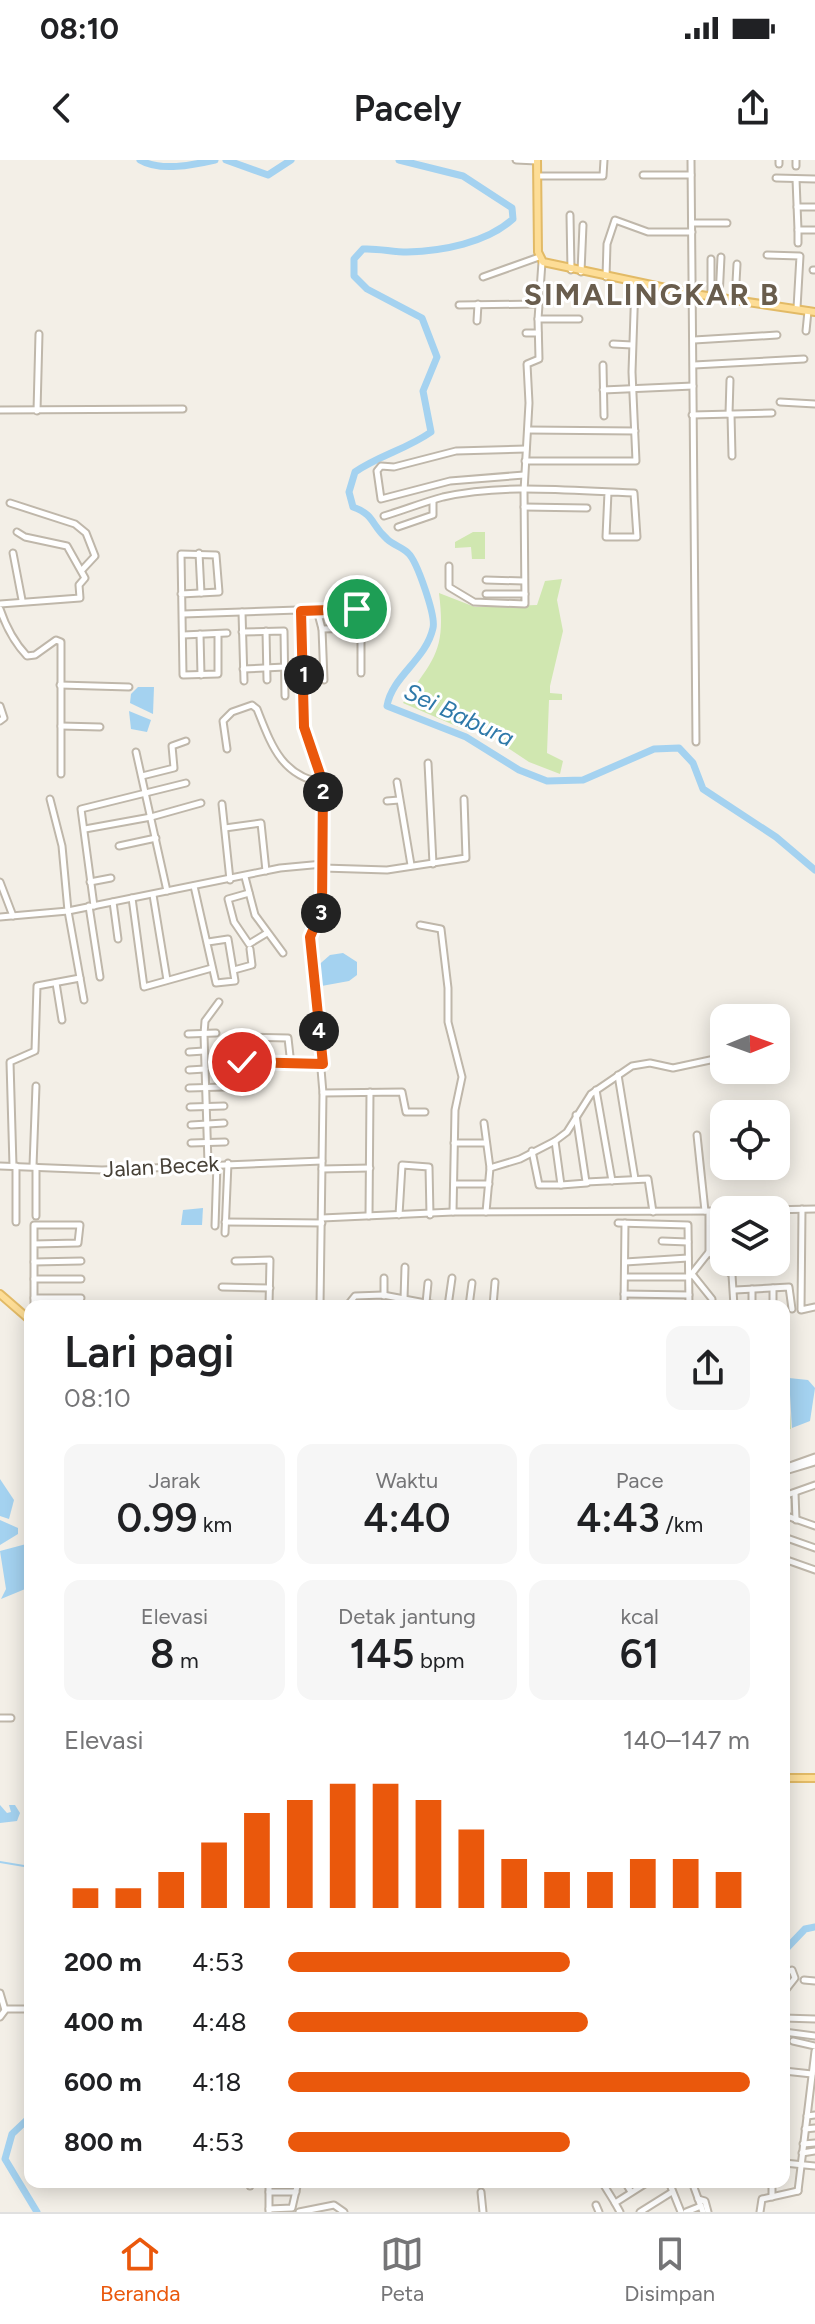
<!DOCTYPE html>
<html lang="id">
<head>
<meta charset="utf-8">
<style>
	body { margin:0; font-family:Figtree,sans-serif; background:#f6f6f6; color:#202124; height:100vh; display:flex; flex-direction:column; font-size:30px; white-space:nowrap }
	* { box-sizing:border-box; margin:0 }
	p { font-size:26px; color:#757577 }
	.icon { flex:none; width:44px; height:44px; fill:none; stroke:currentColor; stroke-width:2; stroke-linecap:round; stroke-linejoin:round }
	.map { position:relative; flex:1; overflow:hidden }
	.sheet { position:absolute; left:24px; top:1140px; width:766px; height:888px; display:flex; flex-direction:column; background:#fff; border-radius:16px; box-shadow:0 4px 20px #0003 }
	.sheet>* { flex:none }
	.needle { width:52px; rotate:89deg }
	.tools { position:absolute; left:710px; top:844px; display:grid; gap:16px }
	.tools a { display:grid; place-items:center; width:80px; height:80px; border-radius:16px; background:#fff; box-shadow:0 4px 20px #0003; font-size:40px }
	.pin { position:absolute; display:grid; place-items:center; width:68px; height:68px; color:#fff; margin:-34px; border:4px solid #fff; border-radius:50%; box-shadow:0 2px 8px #0007 }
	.km { position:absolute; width:40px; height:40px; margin:-20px; border-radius:50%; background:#222; color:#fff; font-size:22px; line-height:40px; text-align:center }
	.round { display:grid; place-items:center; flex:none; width:84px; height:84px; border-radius:16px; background:#f6f6f6 }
	.summary { display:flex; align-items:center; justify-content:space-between; height:136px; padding:0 40px }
	h1 { font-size:44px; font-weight:600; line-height:60px }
	.stats { display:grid; grid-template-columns:repeat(3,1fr); gap:12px; height:136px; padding:8px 40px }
	.stats div { display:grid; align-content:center; border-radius:16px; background:#f6f6f6; text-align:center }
	.stats b { font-size:40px; font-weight:600 }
	.stats small { font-size:22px; font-weight:400 }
	.stats p { font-size:22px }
	.chart { height:224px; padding:16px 40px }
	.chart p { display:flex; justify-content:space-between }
	.chart svg { width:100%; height:144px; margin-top:8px; stroke:#ea580c; stroke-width:6 }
	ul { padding:0 40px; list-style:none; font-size:26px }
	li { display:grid; grid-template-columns:128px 96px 1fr; align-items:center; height:60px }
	li i { height:20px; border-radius:10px; background:#ea580c }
	.status { display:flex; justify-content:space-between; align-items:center; height:56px; padding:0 40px; background:#fff; direction:ltr }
	.status svg { height:22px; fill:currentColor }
	header { display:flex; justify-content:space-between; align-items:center; height:104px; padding:0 40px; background:#fff; font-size:36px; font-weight:600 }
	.dock { display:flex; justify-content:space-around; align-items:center; height:112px; border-top:2px solid #e0e0e0; background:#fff; font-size:22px; color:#757577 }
	.dock a { display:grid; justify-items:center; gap:4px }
	.dock .current { color:#ea580c }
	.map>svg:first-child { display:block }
	.green { fill:#d0e7b0 }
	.water { fill:#a4d2f0 }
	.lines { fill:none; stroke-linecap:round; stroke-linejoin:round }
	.stream { stroke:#a4d2f0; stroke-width:2 }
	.river { stroke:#a4d2f0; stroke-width:7 }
	.minor-casing { stroke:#bfb7aa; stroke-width:9 }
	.major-casing { stroke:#e2ba66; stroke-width:10 }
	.minor { stroke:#fff; stroke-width:5 }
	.major { stroke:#fddd96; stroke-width:6 }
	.route-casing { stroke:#fff; stroke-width:16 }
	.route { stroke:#ea580c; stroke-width:10 }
	.labels { text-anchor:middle; stroke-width:6; stroke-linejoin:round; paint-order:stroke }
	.street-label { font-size:22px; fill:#464036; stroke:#fff }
	.water-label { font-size:24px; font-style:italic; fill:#2e79a9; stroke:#fff }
	.district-label { font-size:30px; font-weight:bold; letter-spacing:2px; fill:#695d4d; stroke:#fff }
</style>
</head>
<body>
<div class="status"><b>08:10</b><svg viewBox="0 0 49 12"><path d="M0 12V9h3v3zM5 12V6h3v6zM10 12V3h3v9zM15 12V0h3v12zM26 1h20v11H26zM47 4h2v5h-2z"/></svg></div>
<header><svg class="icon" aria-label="back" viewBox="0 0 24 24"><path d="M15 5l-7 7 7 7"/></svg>Pacely<svg class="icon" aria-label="share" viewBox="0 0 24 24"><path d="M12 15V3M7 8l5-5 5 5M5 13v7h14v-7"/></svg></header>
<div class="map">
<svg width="815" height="2052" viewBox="0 0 815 2052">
	<rect width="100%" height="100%" fill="#f3efe7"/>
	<g class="green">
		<path d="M473,372H485V399H472L471,387L455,388V382Z"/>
		<path d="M562,419L557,440L563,471L550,526V533L562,534V540H549L547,593L563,601L560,614L529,602L478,568L470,572L403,543C435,497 446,491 439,433L475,447L537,445L545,421Z"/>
		<path d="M788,1221L791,1269L784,1270V1222Z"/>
	</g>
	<g class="water">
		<path d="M138,527H154L153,554L130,543L131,534Z"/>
		<path d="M129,551L151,560L147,572L131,569Z"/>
		<path d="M343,793L357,802V815L349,821L316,827L314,809L330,795Z"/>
		<path d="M203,1048L202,1065H181L183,1050Z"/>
		<path d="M789,1218L808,1220L815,1228L810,1261L792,1268Z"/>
		<path d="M0,1319L14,1340L9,1359L0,1356Z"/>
		<path d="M0,1360L18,1368V1374L0,1385Z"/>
		<path d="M30,1383V1427L1,1439L6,1429L0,1391Z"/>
		<path d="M0,1645L7,1653L11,1652L9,1645H15L20,1653L17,1661L0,1663Z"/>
	</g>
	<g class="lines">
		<path class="stream" d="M0,1702L30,1707"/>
		<g class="river">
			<path d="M140,0C160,12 193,5 215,0"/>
			<path d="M226,0L268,15L291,0"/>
			<path d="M399,0L463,16L512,48L513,59C486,83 443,91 407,92C392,92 378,88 363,89L354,99V116L367,129L422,158L437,197L423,231L431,272C407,289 380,295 355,312L349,332L353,347C375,355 371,365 387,379C393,385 402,387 408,393C417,401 436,456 433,468C426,500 392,516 387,546L466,577L519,610L547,621L583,620L654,589L679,588L693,603L703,629L776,677L815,710"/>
			<path d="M784,1791L805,1769L815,1767"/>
			<path d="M30,1957L12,1974L5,1999L37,2052"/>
		</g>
		<defs>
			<g id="minor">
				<path d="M516,0L537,1"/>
				<path d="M691,0L696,582"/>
				<path d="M779,0V4"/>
				<path d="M796,0V6"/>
				<path d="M643,15H691"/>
				<path d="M538,16H603L604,0"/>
				<path d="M776,18L815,19"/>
				<path d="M796,19L798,70H815"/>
				<path d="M797,47H815"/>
				<path d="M570,55L571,110"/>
				<path d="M692,63H727"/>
				<path d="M798,70V83"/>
				<path d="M767,95L800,96L797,148"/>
				<path d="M711,99V137"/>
				<path d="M813,110H815"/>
				<path d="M581,112L583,65"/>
				<path d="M483,117L539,97"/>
				<path d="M606,117L607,84L615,60L648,72H692"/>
				<path d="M719,138L721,97"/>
				<path d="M735,141L737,104"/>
				<path d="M459,145L538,144"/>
				<path d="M538,159H579"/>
				<path d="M477,161L478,144"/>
				<path d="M806,171L808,151"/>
				<path d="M526,173H538"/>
				<path d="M694,180L777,175"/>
				<path d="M613,184L632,185"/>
				<path d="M603,205L604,256"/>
				<path d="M694,205L804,199"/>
				<path d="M603,230L693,226"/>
				<path d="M780,242L815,244"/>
				<path d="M0,250L183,249"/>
				<path d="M37,251L39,174"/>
				<path d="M729,254L730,220"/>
				<path d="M731,254L732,296"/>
				<path d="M692,255L772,253"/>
				<path d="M528,270L635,271"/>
				<path d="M525,301H636L632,212L635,123"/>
				<path d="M524,315L450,321L381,339L377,311L381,306L394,307L456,291L526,289"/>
				<path d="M10,343L75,364L86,373L95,396L82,410"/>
				<path d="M524,347L587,348"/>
				<path d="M384,356C404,350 424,342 443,337C504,323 573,331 634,333L637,377H606L608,332"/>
				<path d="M398,367L433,355V341"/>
				<path d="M13,393L22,440"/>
				<path d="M199,393L201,433"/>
				<path d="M449,406V427L474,442L525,444L524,331L529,243L527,204L539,199L538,159L542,102"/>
				<path d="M486,420L524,421"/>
				<path d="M181,434L219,432L216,395L181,394L183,515L218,514V474"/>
				<path d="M486,434H525"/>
				<path d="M0,444L80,438L79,425L85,418L67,386L25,377L17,372"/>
				<path d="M0,449C6,467 13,481 27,496L35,495L56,480L61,482V614"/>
				<path d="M317,450L322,469L324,520"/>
				<path d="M301,451H360L361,468L322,469"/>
				<path d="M242,452L244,521"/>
				<path d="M183,454L298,450L303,456L304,567L323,623L322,749L310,777L323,933L320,1146"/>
				<path d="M361,468V513"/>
				<path d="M266,471L267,520"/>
				<path d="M242,472L284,471L285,536"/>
				<path d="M200,474L201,515"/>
				<path d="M183,475L227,473"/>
				<path d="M243,509L285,507"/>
				<path d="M60,525L129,527"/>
				<path d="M0,546L4,558L0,561"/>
				<path d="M61,566L100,567"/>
				<path d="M227,589L223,561L232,552L252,545L257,549C271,584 281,616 323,623"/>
				<path d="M136,592L167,731"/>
				<path d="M428,603L433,704"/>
				<path d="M142,616L174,608L172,586L186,581"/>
				<path d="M397,622L411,705"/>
				<path d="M50,639L62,686L68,751L84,840"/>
				<path d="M387,641L399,640"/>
				<path d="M222,644L230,720"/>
				<path d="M225,668L261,663L266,711"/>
				<path d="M85,669L151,657L201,643"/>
				<path d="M119,686L156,678"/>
				<path d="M323,708L387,710L466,698L464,639"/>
				<path d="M245,717L255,755L283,793"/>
				<path d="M0,722L13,756"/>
				<path d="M90,722L111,718"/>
				<path d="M194,726L216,823L235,821L228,779L208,782"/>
				<path d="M249,733L228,739L234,762L249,784L267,773"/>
				<path d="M153,735L167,820"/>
				<path d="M132,738L144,827L212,808"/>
				<path d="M113,742L118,779"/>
				<path d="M89,746L100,817"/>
				<path d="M94,746L81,649L186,623"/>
				<path d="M0,757L68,751L280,708L323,704"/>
				<path d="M420,765L441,769L448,828V862L462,917L455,950L453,1052"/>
				<path d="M234,810L252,805L250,789"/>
				<path d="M56,823L62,860"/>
				<path d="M188,874L216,873"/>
				<path d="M189,892L204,891"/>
				<path d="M291,905L288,878L245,877L242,900L245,904H323"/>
				<path d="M189,910L205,909"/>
				<path d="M618,915L635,1019"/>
				<path d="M189,928L224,927"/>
				<path d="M596,930L612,1021"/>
				<path d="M323,933L402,932L406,952H425"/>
				<path d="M190,947L224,946"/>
				<path d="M576,955L586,1022L648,1019L653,1052"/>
				<path d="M484,963L490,1008"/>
				<path d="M191,965L224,963"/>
				<path d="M697,975L705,1051"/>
				<path d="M555,981L561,1025L587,1023"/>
				<path d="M191,983L225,982"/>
				<path d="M454,983H486"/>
				<path d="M532,991L539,1025H561"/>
				<path d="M208,1004L204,874L205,861L219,842"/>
				<path d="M0,1006L102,1010L322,1001"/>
				<path d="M13,1006L10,902L35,891L37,826L80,818"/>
				<path d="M33,1006L36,926"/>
				<path d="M36,1007V1056"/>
				<path d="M322,1009L370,1008"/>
				<path d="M454,1024H489"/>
				<path d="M802,1049L801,1150L815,1147"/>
				<path d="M767,1050L815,1049"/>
				<path d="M486,1052L490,1008L520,999L555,981L567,972L591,934L632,906L650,903L673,908L724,897"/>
				<path d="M399,1055L402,1005L429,1007L430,1055"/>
				<path d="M369,1056L370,932"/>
				<path d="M322,1058L453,1052L724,1051"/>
				<path d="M16,1062V1006"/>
				<path d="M225,1062L322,1063"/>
				<path d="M618,1063L688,1065L689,1146"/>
				<path d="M215,1066L217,1003"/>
				<path d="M225,1073L228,1003"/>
				<path d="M662,1081L688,1082"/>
				<path d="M709,1092L732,1115L734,1146"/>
				<path d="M235,1101L270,1100L269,1146"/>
				<path d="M34,1102L81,1101"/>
				<path d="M625,1102L688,1098"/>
				<path d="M692,1114L712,1139V1146"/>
				<path d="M690,1116L709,1092V1052"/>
				<path d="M625,1117H689"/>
				<path d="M34,1119H81"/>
				<path d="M222,1127L270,1128"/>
				<path d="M752,1129V1146"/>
				<path d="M735,1130L789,1127L792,1149"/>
				<path d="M624,1134L689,1135"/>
				<path d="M384,1136V1118"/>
				<path d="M34,1138H81"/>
				<path d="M404,1139L405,1107"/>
				<path d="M426,1143L428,1123"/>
				<path d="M34,1146V1065H80L78,1083L34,1084"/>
				<path d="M347,1146L355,1136L383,1135L441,1146"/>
				<path d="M448,1146L452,1118"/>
				<path d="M469,1146L472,1123"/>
				<path d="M493,1146L495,1122"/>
				<path d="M624,1146L625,1063"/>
				<path d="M773,1146V1128"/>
				<path d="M784,1308L815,1297"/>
				<path d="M785,1311L815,1302"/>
				<path d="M795,1333L796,1360"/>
				<path d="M784,1336L815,1325"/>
				<path d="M784,1355L815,1366"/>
				<path d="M784,1377L815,1388"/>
				<path d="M784,1399L815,1410"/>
				<path d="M0,1558H11"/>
				<path d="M784,1813L792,1810L795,1818L784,1832"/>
				<path d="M804,1820L815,1821"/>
				<path d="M0,1833L5,1850"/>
				<path d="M0,1857L6,1849H30"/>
				<path d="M784,1858L815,1859"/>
				<path d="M784,1872L815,1876"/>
				<path d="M793,1881L815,1886"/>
				<path d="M784,1911L812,1914"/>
				<path d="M807,1956L815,1955"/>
				<path d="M805,1969L815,1968"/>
				<path d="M803,1984L815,1983"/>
				<path d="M802,1993L815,1991"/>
				<path d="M784,2003L815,2006"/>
				<path d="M602,2022L615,2043"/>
				<path d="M625,2022L631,2032"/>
				<path d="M669,2022L681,2052"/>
				<path d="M692,2022L703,2052"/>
				<path d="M250,2026V2022"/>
				<path d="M798,2031L815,1891"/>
				<path d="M269,2032H296"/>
				<path d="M481,2032L483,2052"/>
				<path d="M772,2037V2022"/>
				<path d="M698,2039L705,2041L708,2052"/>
				<path d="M596,2045L599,2052"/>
				<path d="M269,2049L292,2048L298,2022"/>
				<path d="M269,2051V2022"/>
				<path d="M299,2052L334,2045L344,2052"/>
				<path d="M620,2052L615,2043L648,2022"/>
				<path d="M640,2052L672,2032"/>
				<path d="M686,2052L701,2046"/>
				<path d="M760,2052L762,2039L798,2031"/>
			</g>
			<g id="major">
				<path d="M537,0L538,92L543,102L694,134L815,152"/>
				<path d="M0,1134L30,1160"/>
				<path d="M784,1618H815"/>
			</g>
		</defs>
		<use href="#minor" class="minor-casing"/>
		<use href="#major" class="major-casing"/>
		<use href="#minor" class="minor"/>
		<use href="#major" class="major"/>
	</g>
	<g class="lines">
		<defs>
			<path id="route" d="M242,902L323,904L310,777L322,749L323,623L304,567L301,451L357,449"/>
		</defs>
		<use href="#route" class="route-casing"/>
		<use href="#route" class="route"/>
	</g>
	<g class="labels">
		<g class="street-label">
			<text transform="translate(161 1006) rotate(-3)" y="8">Jalan Becek</text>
		</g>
		<g class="water-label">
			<text transform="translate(459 555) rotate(25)" y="8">Sei Babura</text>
		</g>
		<g class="district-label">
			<text x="652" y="145">SIMALINGKAR B</text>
		</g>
	</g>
</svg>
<div class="tools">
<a><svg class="needle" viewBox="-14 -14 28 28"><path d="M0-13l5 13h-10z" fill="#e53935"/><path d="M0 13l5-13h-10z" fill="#757577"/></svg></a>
<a><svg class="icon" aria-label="locate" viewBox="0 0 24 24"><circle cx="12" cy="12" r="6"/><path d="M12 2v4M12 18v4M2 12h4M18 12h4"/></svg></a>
<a><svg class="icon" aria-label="layers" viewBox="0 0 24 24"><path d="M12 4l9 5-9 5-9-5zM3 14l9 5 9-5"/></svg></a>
</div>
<div class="pin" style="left:357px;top:449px;background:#1e9e55"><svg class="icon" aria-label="arrive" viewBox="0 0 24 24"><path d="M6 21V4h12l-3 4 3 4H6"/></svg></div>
<div class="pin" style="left:242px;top:902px;background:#d93025"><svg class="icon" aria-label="check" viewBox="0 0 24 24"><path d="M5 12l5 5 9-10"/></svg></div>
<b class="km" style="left:304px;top:515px">1</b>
<b class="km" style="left:323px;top:632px">2</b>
<b class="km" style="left:321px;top:753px">3</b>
<b class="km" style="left:319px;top:871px">4</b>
<section class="sheet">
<div class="summary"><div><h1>Lari pagi</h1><p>08:10</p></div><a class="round"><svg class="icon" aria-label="share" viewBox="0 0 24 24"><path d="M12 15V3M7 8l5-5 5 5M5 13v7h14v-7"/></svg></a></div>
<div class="stats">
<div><p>Jarak</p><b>0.99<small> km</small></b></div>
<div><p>Waktu</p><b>4:40</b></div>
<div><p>Pace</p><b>4:43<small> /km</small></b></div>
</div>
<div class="stats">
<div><p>Elevasi</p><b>8<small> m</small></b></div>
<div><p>Detak jantung</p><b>145<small> bpm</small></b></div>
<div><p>kcal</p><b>61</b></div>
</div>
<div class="chart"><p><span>Elevasi</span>140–147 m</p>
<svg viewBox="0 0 160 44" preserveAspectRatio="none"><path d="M5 44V38M15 44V38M25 44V33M35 44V24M45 44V15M55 44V11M65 44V6M75 44V6M85 44V11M95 44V20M105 44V29M115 44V33M125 44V33M135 44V29M145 44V29M155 44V33"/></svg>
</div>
<ul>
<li><b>200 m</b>4:53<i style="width:61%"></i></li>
<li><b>400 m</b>4:48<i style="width:65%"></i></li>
<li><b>600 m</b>4:18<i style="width:100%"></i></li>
<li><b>800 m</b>4:53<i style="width:61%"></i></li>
</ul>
</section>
</div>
<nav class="dock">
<a class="current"><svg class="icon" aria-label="home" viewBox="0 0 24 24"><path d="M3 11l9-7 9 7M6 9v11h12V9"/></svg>Beranda</a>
<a><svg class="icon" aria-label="map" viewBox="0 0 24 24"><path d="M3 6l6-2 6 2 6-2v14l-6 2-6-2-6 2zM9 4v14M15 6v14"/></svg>Peta</a>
<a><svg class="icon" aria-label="saved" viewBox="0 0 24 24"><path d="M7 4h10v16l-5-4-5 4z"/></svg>Disimpan</a>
</nav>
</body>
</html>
